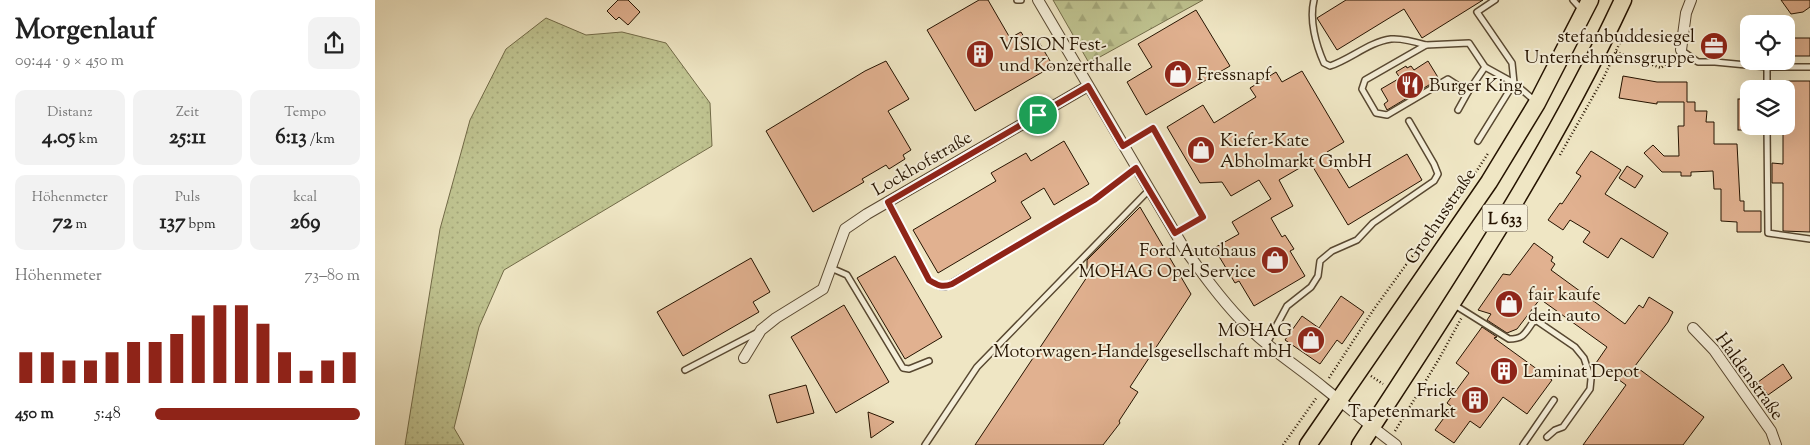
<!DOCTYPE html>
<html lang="de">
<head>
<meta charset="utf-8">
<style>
	body { margin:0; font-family:"Sorts Mill Goudy",serif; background:#f2f2f2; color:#222; height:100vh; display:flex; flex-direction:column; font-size:19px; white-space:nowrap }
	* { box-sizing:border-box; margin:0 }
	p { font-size:16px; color:#767676 }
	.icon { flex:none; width:28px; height:28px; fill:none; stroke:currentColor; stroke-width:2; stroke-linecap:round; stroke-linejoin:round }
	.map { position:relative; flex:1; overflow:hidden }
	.panel { display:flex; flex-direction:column; background:#fff; width:375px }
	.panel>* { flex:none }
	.fabs { position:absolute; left:1365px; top:15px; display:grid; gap:10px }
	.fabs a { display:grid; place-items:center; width:55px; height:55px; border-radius:10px; background:#fff; box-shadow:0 5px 20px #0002; font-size:25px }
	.pin { position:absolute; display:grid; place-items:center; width:42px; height:42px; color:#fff; margin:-21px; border:2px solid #fff; border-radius:50%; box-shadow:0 1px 5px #0007 }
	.round { display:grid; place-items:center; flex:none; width:52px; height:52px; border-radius:10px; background:#f2f2f2 }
	.head { display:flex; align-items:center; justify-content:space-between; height:85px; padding:0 15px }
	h1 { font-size:28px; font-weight:700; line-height:38px }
	.figures { display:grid; grid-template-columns:repeat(3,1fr); gap:8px; height:85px; padding:5px 15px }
	.figures div { display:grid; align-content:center; border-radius:10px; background:#f2f2f2; text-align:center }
	.figures b { font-size:21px; font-weight:700 }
	.figures small { font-size:14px; font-weight:400 }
	.figures p { font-size:14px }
	.chart { height:140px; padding:10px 15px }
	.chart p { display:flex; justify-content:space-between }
	.chart svg { width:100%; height:90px; margin-top:5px; stroke:#8f2418; stroke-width:6 }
	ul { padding:0 15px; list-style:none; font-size:16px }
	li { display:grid; grid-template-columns:80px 60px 1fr; align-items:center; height:38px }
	li i { height:12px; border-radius:6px; background:#8f2418 }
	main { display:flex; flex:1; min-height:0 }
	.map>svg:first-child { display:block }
	.green { fill:url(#green-dots); stroke:#726b48 }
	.forest { fill:url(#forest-firs); stroke:#726b48 }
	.building { fill:#e1b190; stroke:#251300 }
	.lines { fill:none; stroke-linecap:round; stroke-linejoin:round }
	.lane-casing { stroke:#584831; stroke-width:8 }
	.street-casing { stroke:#584831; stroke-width:12 }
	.primary-casing { stroke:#251300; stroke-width:19 }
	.path { stroke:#251300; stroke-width:2.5; stroke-dasharray:1 2.5; stroke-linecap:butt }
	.lane { stroke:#f5efd9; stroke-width:5 }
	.street { stroke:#f5efd9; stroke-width:10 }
	.primary { stroke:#efe6c4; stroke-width:16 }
	.route-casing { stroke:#fff; stroke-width:10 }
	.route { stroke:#8f2418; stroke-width:6 }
	.labels { text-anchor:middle; stroke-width:4; stroke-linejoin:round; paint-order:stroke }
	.shield { fill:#f5efd9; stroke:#635541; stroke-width:1 }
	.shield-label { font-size:16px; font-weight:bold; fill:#251300 }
	.poi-label { font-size:18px; fill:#251300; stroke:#f5efd9; text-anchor:start }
	.street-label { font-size:18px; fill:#251300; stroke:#f5efd9 }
</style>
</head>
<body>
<main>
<section class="panel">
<div class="head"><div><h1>Morgenlauf</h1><p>09:44 · 9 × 450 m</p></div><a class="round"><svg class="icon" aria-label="share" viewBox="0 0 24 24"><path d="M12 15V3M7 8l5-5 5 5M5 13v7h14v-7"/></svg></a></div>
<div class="figures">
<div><p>Distanz</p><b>4.05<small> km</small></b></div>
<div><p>Zeit</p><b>25:11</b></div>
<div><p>Tempo</p><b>6:13<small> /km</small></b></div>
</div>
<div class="figures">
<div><p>Höhenmeter</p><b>72<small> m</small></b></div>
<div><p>Puls</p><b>137<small> bpm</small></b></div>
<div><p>kcal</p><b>269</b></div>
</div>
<div class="chart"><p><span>Höhenmeter</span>73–80 m</p>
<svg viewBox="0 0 160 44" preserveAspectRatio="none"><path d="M5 44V29M15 44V29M25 44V33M35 44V33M45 44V29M55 44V24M65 44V24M75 44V20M85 44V11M95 44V6M105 44V6M115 44V15M125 44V29M135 44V38M145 44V33M155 44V29"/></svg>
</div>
<ul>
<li><b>450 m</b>5:48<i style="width:100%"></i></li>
</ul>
</section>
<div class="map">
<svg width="1435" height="445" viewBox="0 0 1435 445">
	<defs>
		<pattern id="green-dots" width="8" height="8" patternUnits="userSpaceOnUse" patternTransform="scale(1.25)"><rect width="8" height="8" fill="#bfc390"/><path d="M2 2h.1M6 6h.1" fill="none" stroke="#a4a77a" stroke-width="1.8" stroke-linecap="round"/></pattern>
		<pattern id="forest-firs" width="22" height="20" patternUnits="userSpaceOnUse" patternTransform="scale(1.25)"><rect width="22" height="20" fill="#bfc390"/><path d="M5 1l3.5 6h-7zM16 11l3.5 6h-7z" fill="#a4a77a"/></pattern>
	</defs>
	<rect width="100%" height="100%" fill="#efe6c4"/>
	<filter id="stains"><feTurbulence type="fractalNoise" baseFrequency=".004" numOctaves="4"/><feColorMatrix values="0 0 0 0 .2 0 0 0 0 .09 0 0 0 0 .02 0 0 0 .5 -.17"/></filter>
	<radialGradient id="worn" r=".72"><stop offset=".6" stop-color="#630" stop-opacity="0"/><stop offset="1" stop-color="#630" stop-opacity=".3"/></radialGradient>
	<path class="green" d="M171,18L211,35L247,32L291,43L335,103L337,146L129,270L104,327L79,428L89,445H30L65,229L95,120L131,49Z"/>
	<path class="forest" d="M678,0H828L714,63Z"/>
	<g class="building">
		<path d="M243,0H253L265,12L253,25L244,17L241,20L232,11Z"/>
		<path d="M604,0H613L635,38L646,32L652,42L661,37L678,66L600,111L552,30Z"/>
		<path d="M971,0H1108L1047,38L1029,9L962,50L942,18Z"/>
		<path d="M1406,0H1435V7L1428,12L1416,14Z"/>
		<path d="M821,10L855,66L771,115L752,82L777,67L763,44Z"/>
		<rect x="1411" y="38" width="24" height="18"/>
		<path d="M511,61L534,99L513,111L536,150L528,155L530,159L514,169L511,165L487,179L489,182L438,212L391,131L490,71Z"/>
		<path d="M1053,61L1064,79L1012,110L1009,104L1013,101L1006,89L1025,78L1021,72L1031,66L1032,68L1036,66L1039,70Z"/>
		<path d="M927,71L969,142L952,152L974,188L1032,154L1047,180L973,225L935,162L904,180L918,206L896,218L907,237L910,235L919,249L915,251L930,276L879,306L864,281L860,283L839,248L864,234L857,222L896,199L884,180L856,196L847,182L825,183L792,127L828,105L839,123L881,97L875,88L901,72L907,82Z"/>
		<path d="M1248,76L1282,82H1312V102H1320V111H1332L1331,122H1339V144H1362L1365,201H1369V211H1386V232H1362V222L1346,221V189H1339L1338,171L1316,172V176H1306V172H1287L1269,153L1278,145L1289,156H1304L1303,126H1309V102H1282V104L1244,98Z"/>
		<path d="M1411,81H1435V232L1408,231V183H1397V163L1408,164V126H1411Z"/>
		<rect x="1363" y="99" width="11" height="31"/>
		<path d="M689,141L714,184L679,205L669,188L646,202L656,218L563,273L538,230L621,181L616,173L651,153L656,161Z"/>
		<path d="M1216,151L1246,170L1230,194L1293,233L1278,258L1246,238L1233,258L1208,242L1215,232L1195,220L1188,230L1173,220L1185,203L1187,204L1206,176L1201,173Z"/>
		<path d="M1252,166L1268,176L1260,188L1244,178Z"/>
		<path d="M765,207L816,294L755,387L763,392L744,421L745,423L728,445H600L712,277V260Z"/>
		<path d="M1159,243L1178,257L1176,261L1180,264L1176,270L1250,324L1264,305L1268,308L1274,297L1298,312L1293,322L1260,366L1329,417L1308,445H1208L1251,385L1221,363L1232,347L1165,299L1142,329L1132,333L1112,320L1116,314L1103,310L1128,274L1135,275Z"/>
		<path d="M520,256L567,337L530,359L482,278Z"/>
		<path d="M376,258L395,292L378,302L384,312L308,356L282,312Z"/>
		<path d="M966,296L989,312L967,344L962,340L945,364L910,340L927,316L944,328Z"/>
		<path d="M469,305L514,382L461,413L416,337Z"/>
		<path d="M1107,327L1122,337L1119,338L1177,380L1152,414L1128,397L1105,428L1095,421L1079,443L1060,430L1077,407L1072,403L1094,373L1081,363Z"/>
		<path d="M1408,364L1417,378L1393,395L1383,382Z"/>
		<path d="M431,385L439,413L402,423L394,395Z"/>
		<path d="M493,412L519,422L496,438Z"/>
	</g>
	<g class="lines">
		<defs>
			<g id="lane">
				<path d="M642,0H646"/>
				<path d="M939,0C934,20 941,45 949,63L955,66C976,59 994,42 1016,39C1028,38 1041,42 1051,45"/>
				<path d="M1198,0L1208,11"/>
				<path d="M1306,50L1323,62H1340L1392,67H1435"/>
				<path d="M1392,67V89"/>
				<path d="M1093,92L1110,67"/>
				<path d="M1083,110L1093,92L1073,79L1012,115L1001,113L987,89L990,80L1051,45L1094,43L1110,67L1139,83L1160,101"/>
				<path d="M1392,126L1393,233L1435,239"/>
				<path d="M1103,141L1139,83L1137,63L1102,12L1120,0"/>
				<path d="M748,146L778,128L828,217L800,233"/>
				<path d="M513,202L554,280L564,286L570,287L719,200L761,168"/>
				<path d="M456,268L472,275L528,368L534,369L554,361"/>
				<path d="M1078,304L1134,339C1149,339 1150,333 1158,322L1162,321L1200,347L1209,358L1216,379L1215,389L1188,427L1180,430L1172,437"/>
				<path d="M892,343L912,306L936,287L943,276L945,261L957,251L982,240L998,223L1059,181L1063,174L1059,164L1034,121"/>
				<path d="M310,370L383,332"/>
				<path d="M550,445L602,367L774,190"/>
				<path d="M1148,445L1179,400"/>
			</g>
			<g id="street">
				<path d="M663,0L809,248C827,273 845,298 866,320C890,346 921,365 949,388C973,407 996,427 1021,445"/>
				<path d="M1306,50L1311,13L1316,0"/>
				<path d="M1318,328L1339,350L1396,431L1401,445"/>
				<path d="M369,358L386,330L401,318L448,289L470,229L492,214L713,86"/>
			</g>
			<g id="primary">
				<path d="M933,445L1114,182L1162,103L1215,0"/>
				<path d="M985,445C1079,301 1175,157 1248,0"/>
			</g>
		</defs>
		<use href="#lane" class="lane-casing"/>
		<use href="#street" class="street-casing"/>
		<use href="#primary" class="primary-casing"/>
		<g class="path">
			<path d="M1241,52L1286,68L1298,58"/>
			<path d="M1185,155L1229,77L1247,38"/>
			<path d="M1091,187L1114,152"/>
			<path d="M996,376L1008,384"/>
			<path d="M954,378L999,309L1041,251L1076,210"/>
			<path d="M1020,431L1064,359L1087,317"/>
			<path d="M908,445L942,397"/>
		</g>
		<use href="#lane" class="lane"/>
		<use href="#street" class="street"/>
		<use href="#primary" class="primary"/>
	</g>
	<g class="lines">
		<defs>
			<path id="route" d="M713,86L748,146L778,128L828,217L800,233L761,168L719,200L577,284C567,288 562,285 554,280L513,202Z"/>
		</defs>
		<use href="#route" class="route-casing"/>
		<use href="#route" class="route"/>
	</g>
	<defs>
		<symbol id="office-disc" viewBox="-11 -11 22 22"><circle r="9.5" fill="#8f2418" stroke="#f5efd9"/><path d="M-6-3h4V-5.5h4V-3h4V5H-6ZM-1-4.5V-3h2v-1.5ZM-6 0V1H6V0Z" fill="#fff"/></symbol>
		<symbol id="building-disc" viewBox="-11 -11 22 22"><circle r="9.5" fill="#8f2418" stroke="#f5efd9"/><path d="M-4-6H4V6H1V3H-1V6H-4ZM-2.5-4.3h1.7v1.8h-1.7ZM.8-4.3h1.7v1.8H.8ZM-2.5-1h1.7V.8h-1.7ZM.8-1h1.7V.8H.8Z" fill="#fff"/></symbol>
		<symbol id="shop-disc" viewBox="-11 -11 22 22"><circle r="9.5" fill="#8f2418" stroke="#f5efd9"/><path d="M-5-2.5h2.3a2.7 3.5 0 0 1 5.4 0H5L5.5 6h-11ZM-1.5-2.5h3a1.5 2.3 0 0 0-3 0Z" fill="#fff"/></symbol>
		<symbol id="restaurant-disc" viewBox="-11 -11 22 22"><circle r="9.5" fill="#8f2418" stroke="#f5efd9"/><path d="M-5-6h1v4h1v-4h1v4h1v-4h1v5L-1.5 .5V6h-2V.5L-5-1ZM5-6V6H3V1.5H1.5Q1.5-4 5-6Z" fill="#fff"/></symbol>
	</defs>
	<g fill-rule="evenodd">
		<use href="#office-disc" x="1323" y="30" width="32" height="32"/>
		<use href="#building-disc" x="589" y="38" width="32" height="32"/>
		<use href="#shop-disc" x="787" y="58" width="32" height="32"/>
		<use href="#restaurant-disc" x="1019" y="69" width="32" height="32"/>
		<use href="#shop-disc" x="810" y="134" width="32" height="32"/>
		<use href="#shop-disc" x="884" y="244" width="32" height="32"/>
		<use href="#shop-disc" x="1118" y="288" width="32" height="32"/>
		<use href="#shop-disc" x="920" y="324" width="32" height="32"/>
		<use href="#building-disc" x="1113" y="355" width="32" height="32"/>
		<use href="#building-disc" x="1084" y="384" width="32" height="32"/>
	</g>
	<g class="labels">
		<rect class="shield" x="1107.5" y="204.5" width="45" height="27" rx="4"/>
		<g class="shield-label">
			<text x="1130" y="224">L 633</text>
		</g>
		<g class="poi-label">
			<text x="1320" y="42" text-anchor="end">stefanbuddesiegel<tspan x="1320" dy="21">Unternehmensgruppe</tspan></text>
			<text x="624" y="50">VISION Fest-<tspan x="624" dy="21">und Konzerthalle</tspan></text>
			<text x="822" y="80">Fressnapf</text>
			<text x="1054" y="91">Burger King</text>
			<text x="845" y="146">Kiefer-Kate<tspan x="845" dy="21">Abholmarkt GmbH</tspan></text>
			<text x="881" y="256" text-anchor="end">Ford Autohaus<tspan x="881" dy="21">MOHAG Opel Service</tspan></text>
			<text x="1153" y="300">fair kaufe<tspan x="1153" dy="21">dein auto</tspan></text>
			<text x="917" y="336" text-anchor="end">MOHAG<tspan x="917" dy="21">Motorwagen-Handelsgesellschaft mbH</tspan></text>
			<text x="1148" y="377">Laminat Depot</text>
			<text x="1081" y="396" text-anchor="end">Frick<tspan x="1081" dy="21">Tapetenmarkt</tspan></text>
		</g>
		<g class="street-label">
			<text transform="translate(547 163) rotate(-30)" y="6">Lockhofstraße</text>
			<text transform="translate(1065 216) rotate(-56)" y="6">Grothusstraße</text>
			<text transform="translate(1375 376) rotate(54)" y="6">Haldenstraße</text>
		</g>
	</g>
	<rect width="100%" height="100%" filter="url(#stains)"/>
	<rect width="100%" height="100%" fill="url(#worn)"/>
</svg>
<div class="fabs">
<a><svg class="icon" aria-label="locate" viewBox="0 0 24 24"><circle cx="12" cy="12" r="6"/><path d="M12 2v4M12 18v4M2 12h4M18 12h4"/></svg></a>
<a><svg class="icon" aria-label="layers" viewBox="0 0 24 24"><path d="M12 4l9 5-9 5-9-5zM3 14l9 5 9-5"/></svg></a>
</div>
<div class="pin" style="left:663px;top:115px;background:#1e9e55"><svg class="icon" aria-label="arrive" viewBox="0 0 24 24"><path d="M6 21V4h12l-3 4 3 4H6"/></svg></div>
</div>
</main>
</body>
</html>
